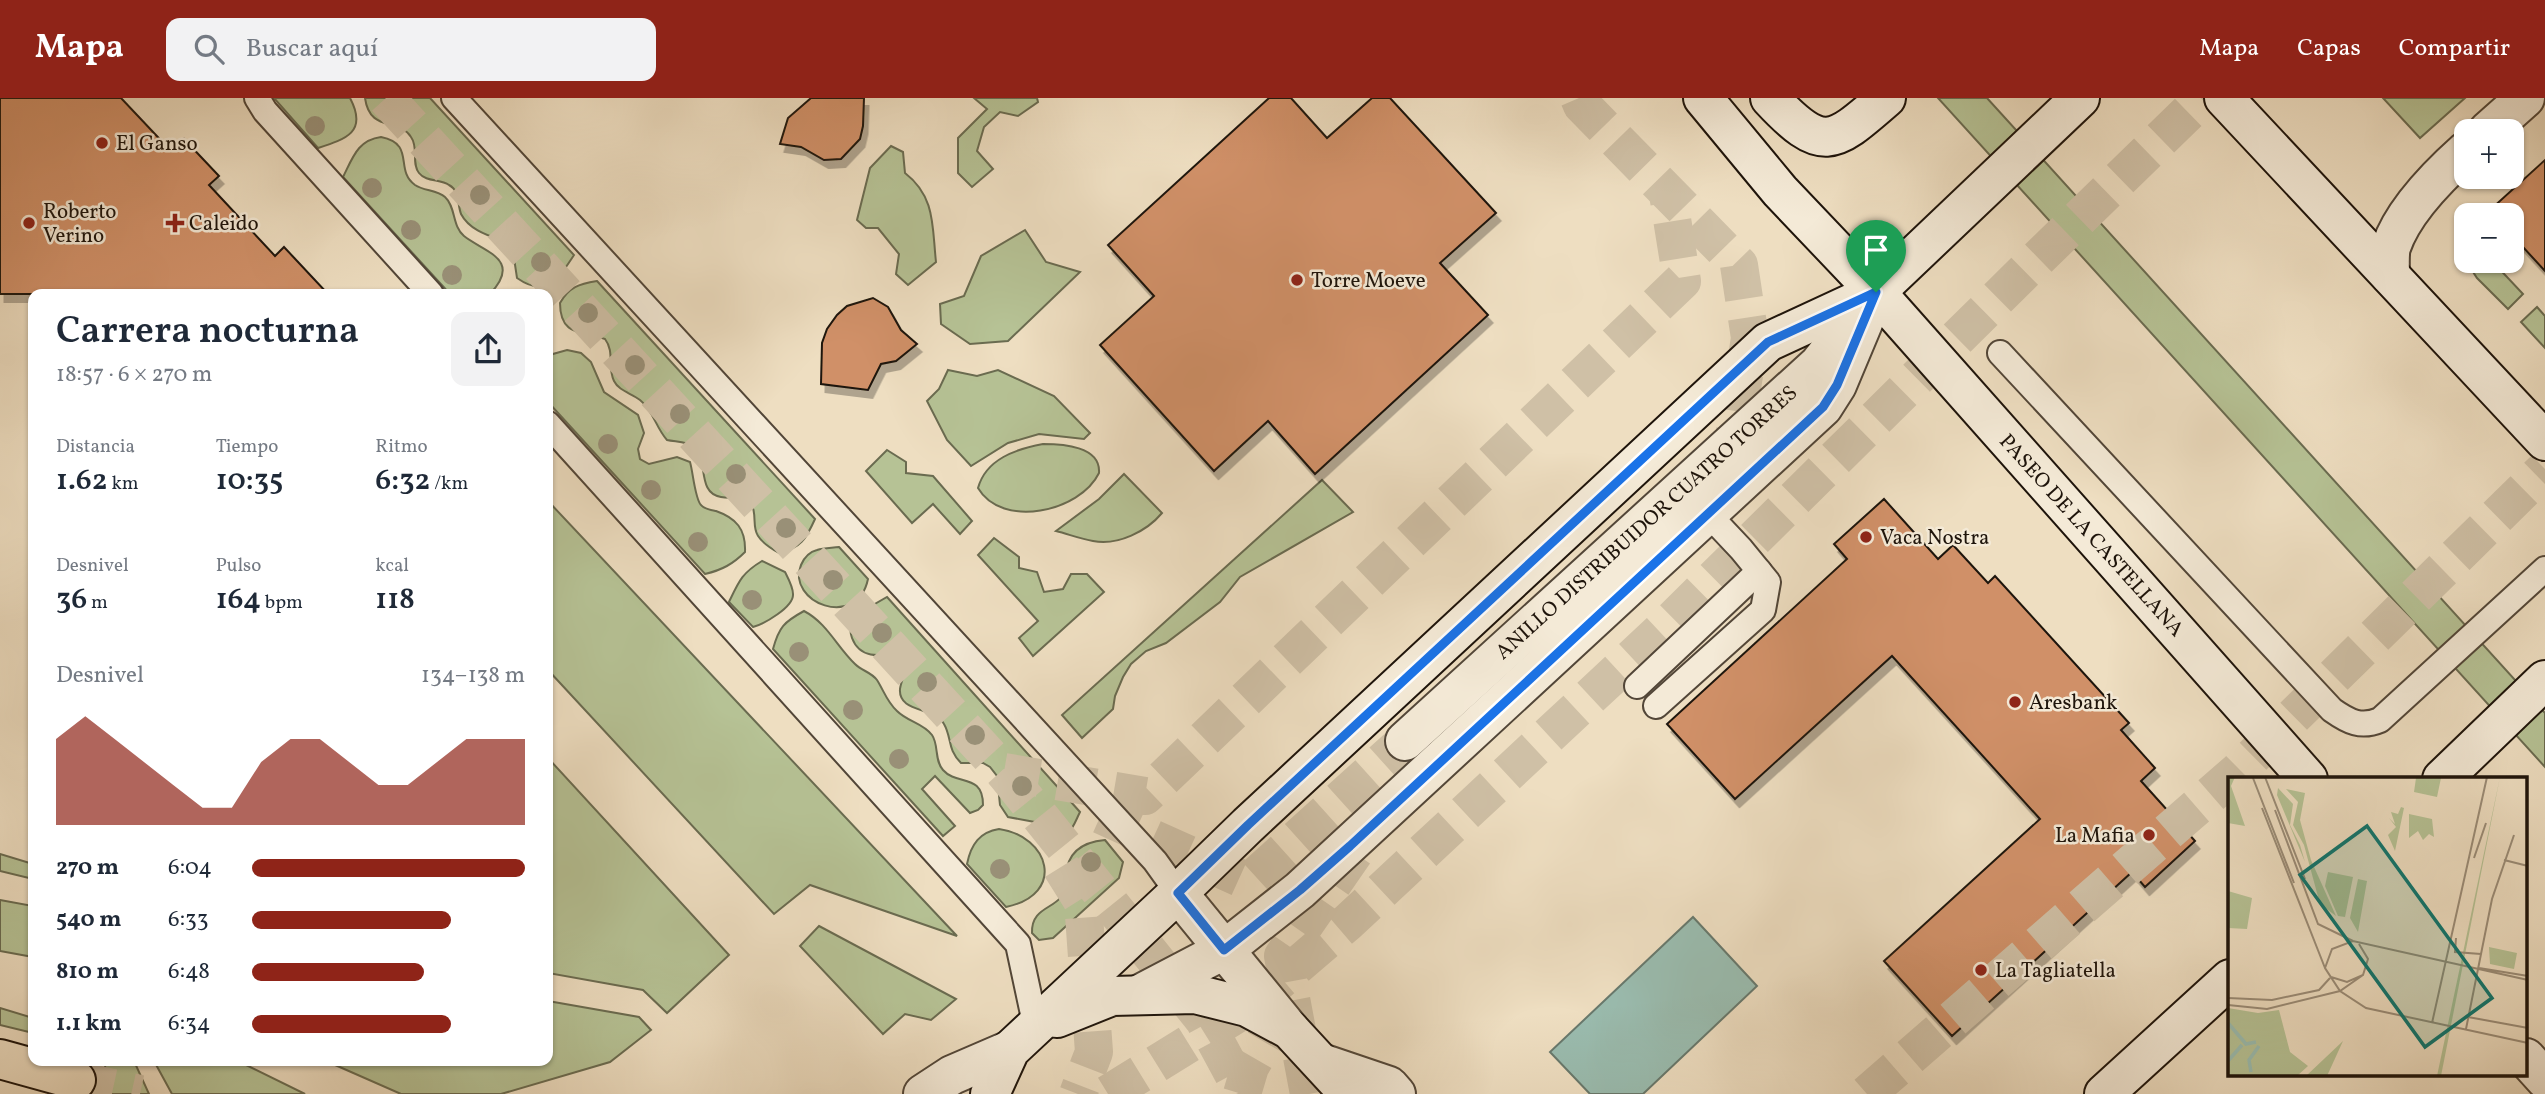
<!DOCTYPE html>
<html lang="es">
<head>
<meta charset="utf-8">
<style>
	body { margin:0; font-family:Vollkorn,serif; background:#f2f2f3; color:#1f2937; height:100vh; display:flex; flex-direction:column; font-size:26px; white-space:nowrap }
	* { box-sizing:border-box; margin:0 }
	p { font-size:23px; color:#747a83 }
	.icon { flex:none; width:38px; height:38px; fill:none; stroke:currentColor; stroke-width:2; stroke-linecap:round; stroke-linejoin:round }
	.map { position:relative; flex:1; overflow:hidden }
	.panel { position:absolute; left:28px; top:191px; width:525px; height:777px; display:flex; flex-direction:column; background:#fff; border-radius:14px; box-shadow:0 2px 5px #0004 }
	.panel>* { flex:none }
	.controls { position:absolute; left:2454px; top:21px; display:grid; gap:14px }
	.controls a { display:grid; place-items:center; width:70px; height:70px; border-radius:14px; background:#fff; box-shadow:0 2px 5px #0004; font-size:35px }
	.pin { position:absolute; display:grid; place-items:center; width:60px; height:60px; color:#fff; margin:-72px -30px; border-radius:50% 50% 50% 0; rotate:-45deg; box-shadow:0 0 7px #0007 }
	.pin .icon { rotate:45deg }
	.round { display:grid; place-items:center; flex:none; width:74px; height:74px; border-radius:14px; background:#f2f2f3 }
	.overview { display:flex; align-items:center; justify-content:space-between; height:119px; padding:0 28px }
	h1 { font-size:38px; font-weight:600; line-height:52px }
	.stats { display:grid; grid-template-columns:repeat(3,1fr); gap:10px; height:119px; padding:7px 28px }
	.stats div { display:grid; align-content:center }
	.stats b { font-size:30px; font-weight:600 }
	.stats small { font-size:19px; font-weight:400 }
	.stats p { font-size:19px }
	.chart { height:196px; padding:14px 28px }
	.chart p { display:flex; justify-content:space-between }
	.chart svg { width:100%; height:126px; margin-top:7px; fill:#8f2418; opacity:.7 }
	ul { padding:0 28px; list-style:none; font-size:23px }
	li { display:grid; grid-template-columns:112px 84px 1fr; align-items:center; height:52px }
	li i { height:18px; border-radius:9px; background:#8f2418 }
	header { display:flex; align-items:center; gap:42px; box-sizing:border-box; height:98px; padding:0 35px; background:#8f2418; color:#fff }
	header strong { font-size:33px }
	nav { display:flex; gap:38px; margin-inline-start:auto; font-size:24px }
	.search { width:490px; height:63px; background:#f2f2f3; display:flex; align-items:center; gap:18px; box-sizing:border-box; padding:0 24px; border-radius:14px; color:#747a83; font-size:26px }
	.map>svg:first-child { display:block }
	.green { fill:#b6c295; stroke:#6a6b50; stroke-width:2 }
	.water { fill:#9abcaf; stroke:#68796d; stroke-width:2 }
	.building { fill:#d09067; stroke:#1e140b; stroke-width:2; filter:url(#shadow) }
	.lines { fill:none; stroke-linecap:round; stroke-linejoin:round }
	.minor-tunnel { stroke:#cfc0a6; stroke-width:38; stroke-dasharray:38 19; stroke-linecap:butt }
	.primary-tunnel { stroke:#cfc0a6; stroke-width:38; stroke-dasharray:38 19; stroke-linecap:butt }
	.service-casing { stroke:#524638; stroke-width:28 }
	.minor-casing { stroke:#524638; stroke-width:42 }
	.tertiary-casing { stroke:#524638; stroke-width:42 }
	.secondary-casing { stroke:#1e140b; stroke-width:42 }
	.primary-casing { stroke:#1e140b; stroke-width:42 }
	.service { stroke:#f4ead7; stroke-width:24 }
	.minor { stroke:#f4ead7; stroke-width:38 }
	.tertiary { stroke:#f4ead7; stroke-width:38 }
	.secondary { stroke:#f4ead7; stroke-width:38 }
	.primary { stroke:#eedec1; stroke-width:38 }
	.tree { fill:#999077 }
	.route-casing { stroke:#fff; stroke-width:14 }
	.route { stroke:#1a73e8; stroke-width:9 }
	.poi-dot { fill:#8f2418; stroke:#f4ead7; stroke-width:2.5 }
	.labels { text-anchor:middle; stroke-width:5; stroke-linejoin:round; paint-order:stroke }
	.poi-label { font-size:21px; fill:#1e140b; stroke:#f4ead7; text-anchor:start }
	.street-label { font-size:21px; fill:#1e140b; stroke:#f4ead7 }
	.inset-river { fill:none; stroke:#9abcaf; stroke-width:3.5 }
	.inset-road { fill:none; stroke:#9b8d78; stroke-width:2 }
	.view { fill:#0f766e; fill-opacity:0.15; stroke:#0f766e; stroke-width:3.5 }
	.inset-edge { fill:none; stroke:#1e140b; stroke-width:3.5 }
</style>
</head>
<body>
<header>
<strong>Mapa</strong>
<div class="search"><svg class="icon" aria-label="search" viewBox="0 0 24 24"><circle cx="10" cy="10" r="6"/><path d="M15 15l6 6"/></svg>Buscar aquí</div>
<nav><a>Mapa</a><a>Capas</a><a>Compartir</a></nav>
</header>
<div class="map">
<svg width="2545" height="996" viewBox="0 0 2545 996">
	<defs>
		<filter id="shadow"><feDropShadow dx="4.5" dy="8" stdDeviation="0" flood-color="#0004"/></filter>
	</defs>
	<rect width="100%" height="100%" fill="#eedec1"/>
	<filter id="stains"><feTurbulence type="fractalNoise" baseFrequency=".00286" numOctaves="4"/><feColorMatrix values="0 0 0 0 .2 0 0 0 0 .09 0 0 0 0 .02 0 0 0 .5 -.17"/></filter>
	<radialGradient id="worn" r=".72"><stop offset=".6" stop-color="#630" stop-opacity="0"/><stop offset="1" stop-color="#630" stop-opacity=".3"/></radialGradient>
	<g class="green">
		<path d="M274,0H350C368,34 346,41 318,50Z"/>
		<path d="M365,0H430L574,157C558,181 547,201 517,180L514,160L506,144C490,138 470,133 461,116C457,105 460,93 449,87C440,81 426,84 419,75C411,65 419,50 411,39C398,19 370,35 365,0Z"/>
		<path d="M974,0H1037L1038,4L1018,18L1000,14L984,29L977,53L993,71L972,89L958,75V40L987,11Z"/>
		<path d="M1938,0H1987L2545,615V669Z"/>
		<path d="M2383,0H2465L2420,40Z"/>
		<path d="M381,39C416,46 394,72 415,87C424,93 437,92 445,99C456,109 452,128 464,138C484,154 523,161 490,196H450L343,79C353,59 358,42 381,39Z"/>
		<path d="M891,48L903,54L905,75C936,99 932,129 936,164L908,187L896,176L899,156L878,130H866L857,122L870,70Z"/>
		<path d="M1025,132L1046,164L1080,174L1008,243L970,246L941,226L940,206L964,198L981,158Z"/>
		<path d="M2466,163H2492L2523,196L2508,211L2477,180Z"/>
		<path d="M597,183L815,421C806,441 801,450 779,455C740,433 764,425 748,399C739,399 729,401 721,399C696,395 709,361 694,349C687,343 676,344 667,342C656,330 653,312 640,302C631,295 619,293 614,283C607,269 615,254 605,241C583,233 560,239 560,205C569,189 579,186 597,183Z"/>
		<path d="M2537,209L2545,218V250L2521,224Z"/>
		<path d="M567,252L581,255L591,264L604,294L638,317L644,335L638,351L640,361L649,366L677,359L690,364C693,374 695,401 701,407C704,411 711,412 716,413C736,420 746,431 745,454C733,466 722,472 705,476L548,304V260L553,256Z"/>
		<path d="M948,272L977,278L998,272L1054,298L1090,335L1084,341L1039,336L1008,345L971,368L947,342L927,303L939,291Z"/>
		<path d="M1043,346C1062,346 1101,348 1099,375C1080,414 1002,431 978,390C986,361 1016,351 1043,346Z"/>
		<path d="M887,352L906,364V375L933,378L972,423L960,436L933,406L912,425L866,373Z"/>
		<path d="M1124,376L1162,415C1147,433 1118,448 1093,443C1081,441 1068,436 1056,433L1099,401Z"/>
		<path d="M1322,382L1353,414L1240,479L1220,504L1166,545L1146,553L1131,566L1123,579L1115,598L1113,611L1082,640L1062,617Z"/>
		<path d="M548,403L957,838L810,787L774,816L548,572Z"/>
		<path d="M994,440L1019,459V470L1037,474L1044,494L1063,491L1071,476H1087L1104,494L1033,558L1019,540L1038,523L978,457Z"/>
		<path d="M839,449L868,481C857,533 786,504 801,467C804,460 809,454 817,452C824,450 832,450 839,449Z"/>
		<path d="M762,463L785,474C788,480 793,489 793,496C794,509 764,526 753,529L729,504C739,483 742,475 762,463Z"/>
		<path d="M887,499L1080,714C1072,730 1072,738 1052,739L1040,725L1008,719L1000,707L997,678L990,669L983,665H961C947,651 952,640 944,626C935,609 898,615 900,591C901,583 906,574 907,564L902,559L903,552L898,550L897,555C879,558 860,561 852,540C849,532 850,526 854,518Z"/>
		<path d="M804,513C827,525 837,549 855,566C862,573 871,574 877,582C884,593 887,604 897,613C908,624 923,625 932,637C939,647 934,662 943,672C957,688 983,675 983,707L978,712L970,715L935,678L922,691L955,728L943,738L773,551C779,529 784,524 804,513Z"/>
		<path d="M548,660L729,857L667,915L643,892L548,875Z"/>
		<path d="M999,731C1049,738 1067,796 1006,809L967,766C971,746 980,734 999,731Z"/>
		<path d="M1105,742L1123,764L1119,780L1053,840L1039,842L1032,835C1031,811 1052,811 1061,799C1065,793 1065,785 1066,778C1067,754 1082,744 1105,742Z"/>
		<path d="M0,756L33,766V781L0,773Z"/>
		<path d="M0,802L33,808V859L0,853Z"/>
		<path d="M819,828L956,901L931,922L905,916L883,936L800,848Z"/>
		<path d="M548,903L639,919L651,932L610,964L501,996H401L326,963L548,962Z"/>
		<path d="M0,910L33,920V935L0,927Z"/>
		<path d="M107,962L134,963L149,996H97Z"/>
		<path d="M154,963H238L305,996H172Z"/>
	</g>
	<path class="water" d="M1693,819L1757,888L1643,996H1590L1550,954Z"/>
	<g class="building">
		<path d="M0,0H121L171,53L184,41L219,78L209,87L275,158L284,149L328,196H0Z"/>
		<path d="M811,0H864L863,28L860,41L841,61L824,62L801,49L780,46L788,20Z"/>
		<path d="M1269,0H1291L1327,40L1372,0H1390L1496,115L1440,165L1488,217L1315,376L1268,323L1214,373L1100,247L1154,198L1108,147Z"/>
		<path d="M2545,62V173L2511,136V117H2495L2490,112Z"/>
		<path d="M873,200L888,209L901,232L917,246L896,263L881,266L868,292L821,286L822,245L827,231L837,217L847,208Z"/>
		<path d="M1884,401L1938,461L1953,447L1988,485L1995,478L2129,625L2121,632L2155,670L2141,683L2195,743L2145,789L2132,774L1952,938L1884,863L2040,721L1892,558L1735,701L1667,626L1847,461L1834,446Z"/>
	</g>
	<g class="lines">
		<g class="minor-tunnel">
			<path d="M386,0L1004,674L1145,698L1682,183L1668,96"/>
			<path d="M1579,0L1582,7L1739,167L1750,240L1730,364"/>
			<path d="M1004,674L1204,922L1244,996"/>
			<path d="M1101,717L1249,784L1405,643"/>
			<path d="M1061,769L1083,804L1094,954L1078,996"/>
			<path d="M1309,996L1283,858L1359,748"/>
		</g>
		<g class="primary-tunnel">
			<path d="M76,982L140,996"/>
			<path d="M1108,996L1250,908L1347,825L1663,531L2025,173L2203,0"/>
			<path d="M1242,996L1250,969L1292,896"/>
			<path d="M1867,996L2238,673L2545,371"/>
		</g>
		<defs>
			<g id="service">
				<path d="M257,0L265,13L431,196"/>
				<path d="M454,0L1155,763L1178,795"/>
				<path d="M2000,255L2332,612C2349,624 2361,630 2380,622L2545,471"/>
				<path d="M548,326L1018,846L1036,930"/>
				<path d="M1637,588L1759,473"/>
				<path d="M1656,608L1763,512L1768,484L1741,451L1708,416"/>
			</g>
			<g id="minor">
				<path d="M2488,33L2525,0"/>
				<path d="M2390,177C2390,169 2389,157 2391,149C2403,113 2438,78 2466,53"/>
				<path d="M1405,643L1819,266L1848,229"/>
				<path d="M1178,795L1290,932"/>
				<path d="M1138,897L1224,852L1300,792L1823,309L1837,287L1876,194"/>
				<path d="M2526,960L2545,981"/>
				<path d="M1324,966L1389,988L1396,996"/>
			</g>
			<path id="tertiary" d="M923,996L952,977L1010,952"/>
			<g id="secondary">
				<path d="M1703,0L1780,93L1876,194L2308,681"/>
				<path d="M1770,0C1823,57 1833,46 1886,0"/>
				<path d="M2224,0L2545,343"/>
				<path d="M2442,681L2545,582"/>
				<path d="M1057,920L1112,898L1195,896L1247,909L1290,932L1349,996"/>
				<path d="M990,996L1010,952L1178,795L1248,727L1768,244L1876,194L2080,0"/>
				<path d="M2104,996L2230,881"/>
			</g>
			<path id="primary" d="M0,961L76,982"/>
		</defs>
		<use href="#service" class="service-casing"/>
		<use href="#minor" class="minor-casing"/>
		<use href="#tertiary" class="tertiary-casing"/>
		<use href="#secondary" class="secondary-casing"/>
		<use href="#primary" class="primary-casing"/>
		<use href="#service" class="service"/>
		<use href="#minor" class="minor"/>
		<use href="#tertiary" class="tertiary"/>
		<use href="#secondary" class="secondary"/>
		<use href="#primary" class="primary"/>
	</g>
	<g class="tree">
		<circle cx="315" cy="28" r="10"/>
		<circle cx="372" cy="90" r="10"/>
		<circle cx="480" cy="97" r="10"/>
		<circle cx="411" cy="132" r="10"/>
		<circle cx="541" cy="164" r="10"/>
		<circle cx="452" cy="177" r="10"/>
		<circle cx="588" cy="215" r="10"/>
		<circle cx="635" cy="267" r="10"/>
		<circle cx="680" cy="316" r="10"/>
		<circle cx="608" cy="346" r="10"/>
		<circle cx="736" cy="376" r="10"/>
		<circle cx="651" cy="392" r="10"/>
		<circle cx="786" cy="430" r="10"/>
		<circle cx="698" cy="444" r="10"/>
		<circle cx="833" cy="482" r="10"/>
		<circle cx="752" cy="502" r="10"/>
		<circle cx="882" cy="535" r="10"/>
		<circle cx="799" cy="554" r="10"/>
		<circle cx="927" cy="584" r="10"/>
		<circle cx="853" cy="612" r="10"/>
		<circle cx="975" cy="637" r="10"/>
		<circle cx="899" cy="661" r="10"/>
		<circle cx="1022" cy="688" r="10"/>
		<circle cx="1091" cy="764" r="10"/>
		<circle cx="1000" cy="771" r="10"/>
	</g>
	<g class="lines">
		<defs>
			<path id="route" d="M1876,194L1837,287L1823,309L1350,748L1300,792L1224,852L1178,795L1248,727L1768,244Z"/>
		</defs>
		<use href="#route" class="route-casing"/>
		<use href="#route" class="route"/>
	</g>
	<g class="poi-dot">
		<circle cx="102" cy="45" r="7"/>
		<circle cx="29" cy="125" r="7"/>
		<path d="M171.5 114.5h7v7h7v7h-7v7h-7v-7h-7v-7h7z"/>
		<circle cx="1297" cy="182" r="7"/>
		<circle cx="1866" cy="439" r="7"/>
		<circle cx="2015" cy="604" r="7"/>
		<circle cx="2149" cy="737" r="7"/>
		<circle cx="1981" cy="872" r="7"/>
	</g>
	<g class="labels">
		<g class="poi-label">
			<text x="116" y="52">El Ganso</text>
			<text x="43" y="120">Roberto<tspan x="43" dy="24">Verino</tspan></text>
			<text x="189" y="132">Caleido</text>
			<text x="1311" y="189">Torre Moeve</text>
			<text x="1880" y="446">Vaca Nostra</text>
			<text x="2029" y="611">Aresbank</text>
			<text x="2135" y="744" text-anchor="end">La Mafia</text>
			<text x="1995" y="879">La Tagliatella</text>
		</g>
		<g class="street-label">
			<text transform="translate(1646 424) rotate(-42)" y="7">ANILLO DISTRIBUIDOR CUATRO TORRES</text>
			<text transform="translate(2092 437) rotate(48)" y="7">PASEO DE LA CASTELLANA</text>
		</g>
	</g>
	<g transform="translate(2228 679)">
		<rect width="299" height="299" fill="#eedec1"/>
		<path d="M0,0H7L3,9L17,49L0,46ZM272,0L213,299H209ZM188,1H213L209,20L186,15ZM50,11L65,27L62,48L72,68L77,85L49,18ZM58,12L77,16L72,43L83,83L108,139L92,127L76,68L65,48L70,25ZM173,30L176,31L167,74L160,58L168,50L161,41L167,47L163,35L170,37ZM181,37L204,42L206,60L201,57L195,63L190,54L181,61ZM100,95L125,100L117,140L110,139L97,109ZM130,102L139,104L130,155L122,141ZM0,114L24,121L19,152L0,151ZM261,170L289,176L286,192L262,187ZM0,231L30,236L51,233L62,275L80,289L69,299H0ZM115,264L99,299H78Z" fill="#b6c295"/>
		<path class="inset-river" d="M0,246L18,267L28,265M0,284L14,268M23,295L21,283L31,269"/>
		<path class="inset-road" d="M37,0L77,102M25,1L66,106M34,31L97,191M47,33L90,147L125,164M246,81L258,46M276,83L300,89M228,161L227,175L253,177M251,191L300,199M103,200L119,205L135,198L140,182L131,167M300,203L125,164L104,172L97,191L112,214L138,231L300,266M0,221L44,223L91,213L102,201M0,228L39,232L112,214L135,198M240,240L300,251M204,246L259,0M238,252L264,122L286,58"/>
		<path class="view" d="M139,49L264,221L197,270L72,98Z"/>
		<rect width="299" height="299" class="inset-edge"/>
	</g>
	<rect width="100%" height="100%" filter="url(#stains)"/>
	<rect width="100%" height="100%" fill="url(#worn)"/>
</svg>
<div class="controls">
<a>+</a>
<a>−</a>
</div>
<div class="pin" style="left:1876px;top:194px;background:#1e9e55"><svg class="icon" aria-label="arrive" viewBox="0 0 24 24"><path d="M6 21V4h12l-3 4 3 4H6"/></svg></div>
<section class="panel">
<div class="overview"><div><h1>Carrera nocturna</h1><p>18:57 · 6 × 270 m</p></div><a class="round"><svg class="icon" aria-label="share" viewBox="0 0 24 24"><path d="M12 15V3M7 8l5-5 5 5M5 13v7h14v-7"/></svg></a></div>
<div class="stats">
<div><p>Distancia</p><b>1.62<small> km</small></b></div>
<div><p>Tiempo</p><b>10:35</b></div>
<div><p>Ritmo</p><b>6:32<small> /km</small></b></div>
</div>
<div class="stats">
<div><p>Desnivel</p><b>36<small> m</small></b></div>
<div><p>Pulso</p><b>164<small> bpm</small></b></div>
<div><p>kcal</p><b>118</b></div>
</div>
<div class="chart"><p><span>Desnivel</span>134–138 m</p>
<svg viewBox="0 0 160 44" preserveAspectRatio="none"><path d="M0 44V14L10 6L20 14L30 22L40 30L50 38L60 38L70 22L80 14L90 14L100 22L110 30L120 30L130 22L140 14L150 14L160 14V44z"/></svg>
</div>
<ul>
<li><b>270 m</b>6:04<i style="width:100%"></i></li>
<li><b>540 m</b>6:33<i style="width:73%"></i></li>
<li><b>810 m</b>6:48<i style="width:63%"></i></li>
<li><b>1.1 km</b>6:34<i style="width:73%"></i></li>
</ul>
</section>
</div>
</body>
</html>
